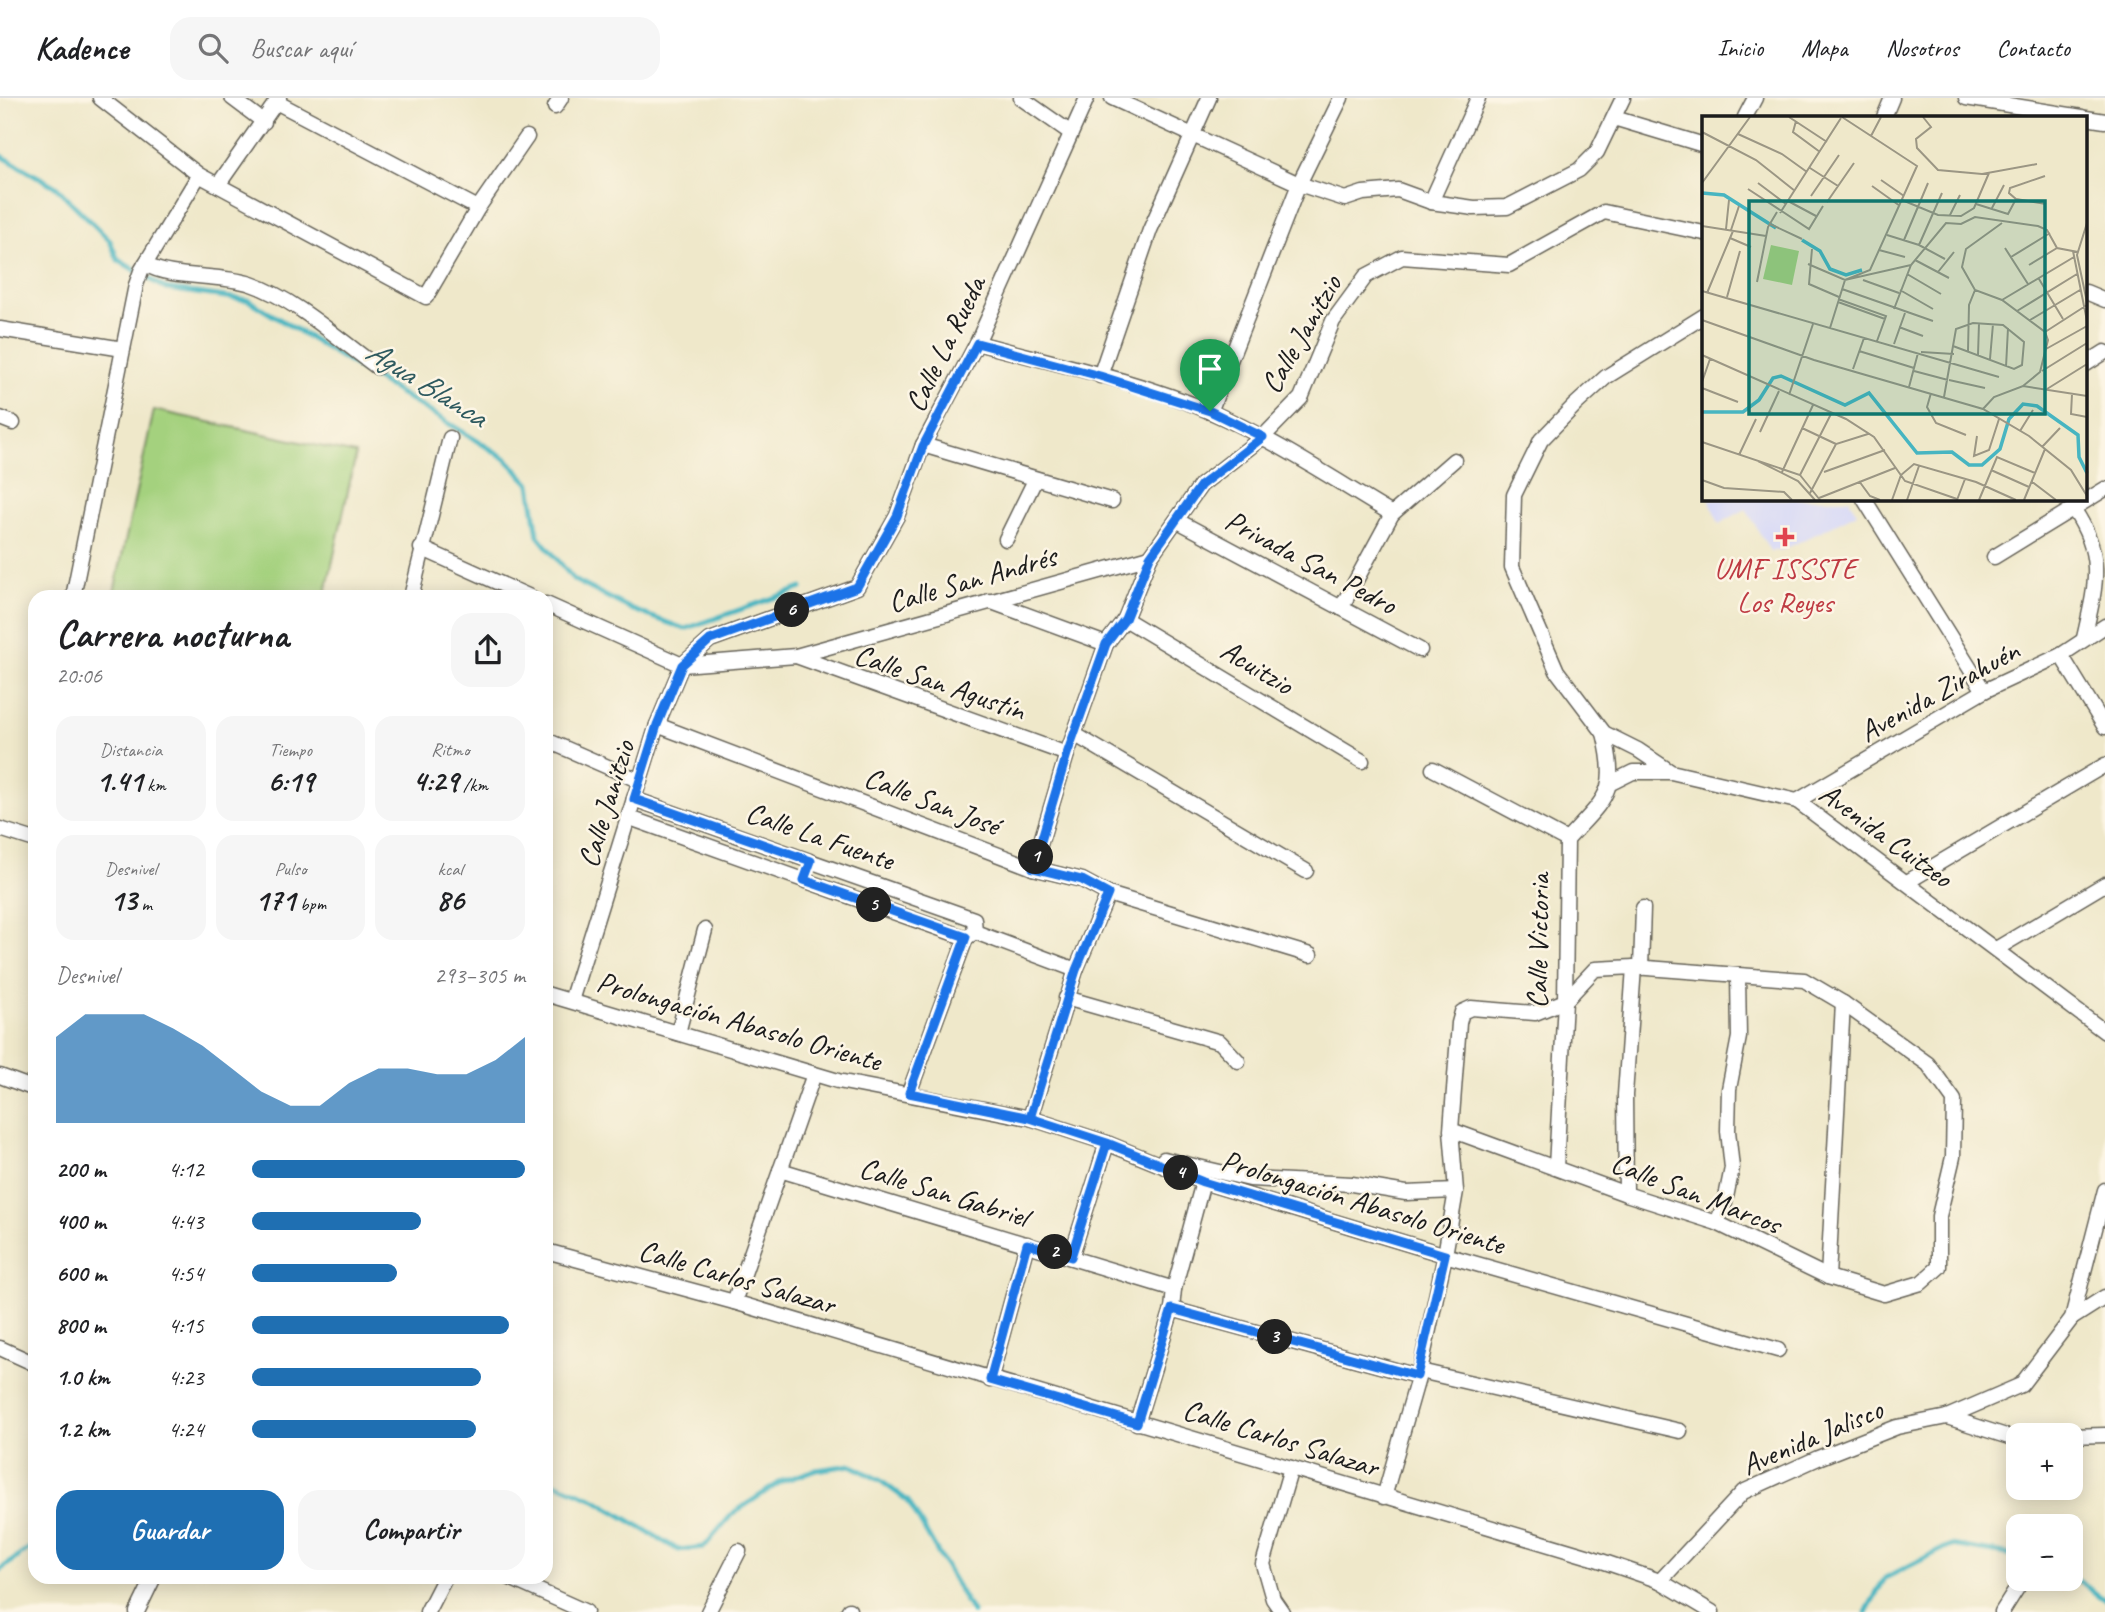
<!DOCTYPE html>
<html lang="es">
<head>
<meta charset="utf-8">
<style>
	body { margin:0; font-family:Caveat,sans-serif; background:#f6f6f6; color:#202124; height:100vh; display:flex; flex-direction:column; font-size:26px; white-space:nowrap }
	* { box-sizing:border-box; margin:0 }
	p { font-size:23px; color:#757577 }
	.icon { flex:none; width:38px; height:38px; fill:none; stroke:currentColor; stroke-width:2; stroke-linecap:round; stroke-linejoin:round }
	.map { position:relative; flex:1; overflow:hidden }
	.details { position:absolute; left:28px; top:492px; width:525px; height:994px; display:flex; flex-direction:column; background:#fff; border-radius:21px; box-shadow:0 4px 18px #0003 }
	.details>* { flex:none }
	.tools { position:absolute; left:2006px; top:1325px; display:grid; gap:14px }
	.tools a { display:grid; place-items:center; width:77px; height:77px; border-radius:14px; background:#fff; box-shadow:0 4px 18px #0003; font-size:35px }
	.pin { position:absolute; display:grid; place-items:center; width:60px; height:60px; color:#fff; margin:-72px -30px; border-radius:50% 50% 50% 0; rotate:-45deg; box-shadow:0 0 7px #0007 }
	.pin .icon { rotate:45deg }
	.km { position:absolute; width:35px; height:35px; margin:-18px; border-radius:50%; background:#222; color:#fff; font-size:19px; line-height:35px; text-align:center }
	.round { display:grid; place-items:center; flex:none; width:74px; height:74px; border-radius:21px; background:#f6f6f6 }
	.summary { display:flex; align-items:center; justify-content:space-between; height:119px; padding:0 28px }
	h1 { font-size:38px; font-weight:700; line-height:52px }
	.metrics { display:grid; grid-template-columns:repeat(3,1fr); gap:10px; height:119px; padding:7px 28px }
	.metrics div { display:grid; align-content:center; border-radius:18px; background:#f6f6f6; text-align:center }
	.metrics b { font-size:30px; font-weight:700 }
	.metrics small { font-size:19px; font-weight:400 }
	.metrics p { font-size:19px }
	.chart { height:196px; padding:14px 28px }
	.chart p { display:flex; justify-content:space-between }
	.chart svg { width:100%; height:126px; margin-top:7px; fill:#1f6fb2; opacity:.7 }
	.primary-button { display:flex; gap:14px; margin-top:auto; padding:14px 28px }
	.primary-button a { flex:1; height:80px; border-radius:21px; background:#1f6fb2; color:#fff; font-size:28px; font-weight:700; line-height:80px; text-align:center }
	.primary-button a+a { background:#f6f6f6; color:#202124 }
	ul { padding:0 28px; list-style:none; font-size:23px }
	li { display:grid; grid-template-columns:112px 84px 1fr; align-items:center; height:52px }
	li i { height:18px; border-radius:9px; background:#1f6fb2 }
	header { display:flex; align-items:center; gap:42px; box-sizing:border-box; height:98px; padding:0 35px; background:#fff; border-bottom:2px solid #e0e0e0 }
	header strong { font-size:33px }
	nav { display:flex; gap:38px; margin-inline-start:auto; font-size:24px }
	.search { width:490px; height:63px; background:#f6f6f6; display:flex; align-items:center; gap:18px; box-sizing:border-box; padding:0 24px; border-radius:21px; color:#757577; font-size:26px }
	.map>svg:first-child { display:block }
	.built { fill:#d6d8f8 }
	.grass { fill:#a4d17e; stroke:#60764d; stroke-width:2 }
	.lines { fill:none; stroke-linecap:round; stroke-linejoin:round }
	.stream { stroke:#47b5c1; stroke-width:5 }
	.street-casing { stroke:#666359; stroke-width:17 }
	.street { stroke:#fff; stroke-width:14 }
	.route-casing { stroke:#fff; stroke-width:14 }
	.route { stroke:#1a73e8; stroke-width:9 }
	.health-dot { fill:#e0444e; stroke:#fcf5e5; stroke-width:2.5 }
	.labels { text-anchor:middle; stroke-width:5; stroke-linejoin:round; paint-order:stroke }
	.street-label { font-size:30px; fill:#1c1c1c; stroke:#fcf5e5 }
	.health-label { font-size:30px; fill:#be3a42; stroke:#fcf5e5 }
	.water-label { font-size:32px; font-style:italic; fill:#2d595e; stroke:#fcf5e5 }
	.inset-river { fill:none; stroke:#47b5c1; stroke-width:3.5 }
	.inset-road { fill:none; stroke:#9b9684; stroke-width:2 }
	.view { fill:#0f766e; fill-opacity:0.15; stroke:#0f766e; stroke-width:3.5 }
	.inset-edge { fill:none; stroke:#1c1c1c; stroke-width:3.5 }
</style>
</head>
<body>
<header>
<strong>Kadence</strong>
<div class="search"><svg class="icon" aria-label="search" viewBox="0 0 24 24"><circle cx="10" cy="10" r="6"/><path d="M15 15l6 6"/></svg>Buscar aquí</div>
<nav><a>Inicio</a><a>Mapa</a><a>Nosotros</a><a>Contacto</a></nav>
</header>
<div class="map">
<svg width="2105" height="1514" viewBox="0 0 2105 1514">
	<rect width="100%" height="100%" fill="#fcf5e5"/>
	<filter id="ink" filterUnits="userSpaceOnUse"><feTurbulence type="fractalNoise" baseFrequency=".0143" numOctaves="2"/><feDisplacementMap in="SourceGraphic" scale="14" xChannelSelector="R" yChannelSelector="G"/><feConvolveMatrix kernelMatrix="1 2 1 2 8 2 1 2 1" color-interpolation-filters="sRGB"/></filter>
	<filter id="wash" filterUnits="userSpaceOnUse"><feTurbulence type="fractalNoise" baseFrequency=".00686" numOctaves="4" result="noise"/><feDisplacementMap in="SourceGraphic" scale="28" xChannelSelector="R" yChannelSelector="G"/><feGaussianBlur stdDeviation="1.57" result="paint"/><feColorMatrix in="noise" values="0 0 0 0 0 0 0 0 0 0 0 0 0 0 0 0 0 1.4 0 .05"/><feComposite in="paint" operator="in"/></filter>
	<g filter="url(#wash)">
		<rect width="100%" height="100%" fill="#efe8ca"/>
		<path class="built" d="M1709,401H1849L1857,415L1783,452L1770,453L1746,411L1719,426Z"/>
		<path class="grass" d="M154,312L356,356L325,499H113Z"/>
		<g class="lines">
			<g class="stream">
				<path d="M0,57L56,89L110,143L118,162L166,191L248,202L505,360L530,386L538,438L574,482L633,512L685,531L802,490"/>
				<path d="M546,1381L594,1401L678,1452L704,1449L732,1416L782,1383L816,1372L851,1367L881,1383L908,1403L972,1514"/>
				<path d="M0,1472L35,1446"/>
				<path d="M2070,1477L2105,1502"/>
				<path d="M1866,1514L1885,1480L1951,1447L2018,1458"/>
			</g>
		</g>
	</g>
	<g filter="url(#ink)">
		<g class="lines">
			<defs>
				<g id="street">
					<path d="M100,0L199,77L426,199L478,110L527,39"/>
					<path d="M232,0L264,24"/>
					<path d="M1021,0L1071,35"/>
					<path d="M1112,0L1299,86L1345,101L1363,95L1398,92L1431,104L1474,110L1507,109L1579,72L1597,54L1623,0"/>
					<path d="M1966,0L2082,19"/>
					<path d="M276,4L478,110"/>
					<path d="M555,9L561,0"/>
					<path d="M1745,19L1755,0"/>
					<path d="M1884,19L1892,0"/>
					<path d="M1614,20L1704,47"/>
					<path d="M2086,20L2105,23"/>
					<path d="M218,87L279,0"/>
					<path d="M1431,104L1478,0"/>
					<path d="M145,166C172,182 217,175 251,186C297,202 338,241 377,269"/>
					<path d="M2086,194L2105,202"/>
					<path d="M1704,218L1606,279L1575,307L1541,342L1514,397L1512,469L1557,573L1604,635L1638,652L1671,674L1797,703L2105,934"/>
					<path d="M0,231L123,251"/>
					<path d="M977,245C1053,265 1140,283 1211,314C1275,342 1333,381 1392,416"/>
					<path d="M2086,266L2105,254"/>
					<path d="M1100,278L1150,132L1209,0"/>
					<path d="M1210,314L1299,86L1341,0"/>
					<path d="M0,320L13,325"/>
					<path d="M923,347L1112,403"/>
					<path d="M1864,401L1984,593"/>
					<path d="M2074,412C2105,458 2096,487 2084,540"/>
					<path d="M1178,423L1420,552"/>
					<path d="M1006,441L1035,382"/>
					<path d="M421,450L530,499"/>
					<path d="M1994,459L2105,391"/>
					<path d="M73,499L136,187L141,173L199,77"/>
					<path d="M411,499L450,340"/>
					<path d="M989,503L1106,546"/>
					<path d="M546,506L682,567L796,558L1150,459"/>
					<path d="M1341,510L1392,416L1454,362"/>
					<path d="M1125,521L1362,663"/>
					<path d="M2061,557L2105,629"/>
					<path d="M796,558L1067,656"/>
					<path d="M657,627L1033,770L1082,782L1108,796L1310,857"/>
					<path d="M1074,636L1306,773"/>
					<path d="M546,642L640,683"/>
					<path d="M1433,671L1567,742"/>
					<path d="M1611,685L1633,674H1669"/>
					<path d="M634,701L974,821L975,834L966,840L909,995"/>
					<path d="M1797,703L1984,593L2061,557L2105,528"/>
					<path d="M630,720L966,840"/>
					<path d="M0,731L35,742"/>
					<path d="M1033,770L1067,656L1106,546L1125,521L1150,459L1201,387L1263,339L1301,300L1333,223L1366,178L1402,159L1509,167L1604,114L1704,135"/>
					<path d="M1907,784L2105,667"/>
					<path d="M975,834L1076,872"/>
					<path d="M1996,851L2105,786"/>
					<path d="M1641,870L1643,810"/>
					<path d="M546,896L838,983L1030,1020L1107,1045L1203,1084L1445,1157L1778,1252"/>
					<path d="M1066,900L1220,944L1238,963"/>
					<path d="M571,903L657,627L682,567L710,542L857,489L897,418L923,347L977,245L1087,0"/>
					<path d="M678,935L705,832"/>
					<path d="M0,978L35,991"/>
					<path d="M1030,1020L1076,872L1108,796"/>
					<path d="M1164,1061L1250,1081L1352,1086L1406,1095L1456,1093"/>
					<path d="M1556,1069L1565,903L1567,742C1606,699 1619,695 1604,635"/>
					<path d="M780,1072L1174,1191"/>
					<path d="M1626,1096L1625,997L1634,869"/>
					<path d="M1717,1125L1725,1104L1732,1070L1728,1033L1729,991L1739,939L1738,878"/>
					<path d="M546,1153L734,1204L1590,1459L1660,1483L1712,1514"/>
					<path d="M1071,1159L1107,1045"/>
					<path d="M1828,1179L1843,905"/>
					<path d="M734,1204L814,976"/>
					<path d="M1172,1211L1417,1278"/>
					<path d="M2072,1220L2105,1199"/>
					<path d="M0,1250L35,1266"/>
					<path d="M1420,1273L1680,1333"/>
					<path d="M990,1282L1027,1146"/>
					<path d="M1947,1319L2021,1287L2072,1220L2105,1092"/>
					<path d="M1137,1325L1172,1211L1174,1191L1203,1084"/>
					<path d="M2070,1338L2105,1337"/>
					<path d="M1384,1399L1420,1273L1445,1157L1456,1093L1451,1032L1459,925L1462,914L1471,910L1535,915L1565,903L1595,871L1634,869L1804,882L1843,905L1928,966L1954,1002L1953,1059L1939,1118V1169L1921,1185L1884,1196L1828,1179L1717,1125L1626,1096L1451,1032"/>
					<path d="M508,1479L586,1514"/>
					<path d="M1660,1483L1743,1394L1818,1360L1897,1329L1947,1319L2009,1339H2018"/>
					<path d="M137,1514L154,1479"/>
					<path d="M427,1514L445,1479"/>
					<path d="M708,1514L739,1453"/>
					<path d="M848,1514L849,1512"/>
					<path d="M1282,1514L1273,1501L1263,1466L1291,1370"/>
					<path d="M2002,1514L2019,1487"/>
				</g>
			</defs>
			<use href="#street" class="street-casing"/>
			<use href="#street" class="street"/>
		</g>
	</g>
	<g class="lines" filter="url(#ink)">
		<defs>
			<path id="route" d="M1210,313L1263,339L1201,387L1150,459L1125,521L1106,546L1067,656L1033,770L1082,782L1108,796L1076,872L1030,1020L1107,1045L1071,1159L1027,1146L990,1282L1137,1325L1172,1211L1417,1278L1445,1157L1203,1084L1107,1045L1030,1020L909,995L966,839L804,782L811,763L634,701L657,627L682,567L710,542L857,489L897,418L923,348L977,245L1100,278L1210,313"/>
		</defs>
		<use href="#route" class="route-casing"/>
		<use href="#route" class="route"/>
	</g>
	<path class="health-dot" d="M1781.5 428.5h7v7h7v7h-7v7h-7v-7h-7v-7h7z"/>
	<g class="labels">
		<g class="street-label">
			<text transform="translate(1301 236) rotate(-60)" y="10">Calle Janitzio</text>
			<text transform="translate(945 246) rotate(-64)" y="10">Calle La Rueda</text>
			<text transform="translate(1311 464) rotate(28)" y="10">Privada San Pedro</text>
			<text transform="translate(972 481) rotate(-16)" y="10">Calle San Andrés</text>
			<text transform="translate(1257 569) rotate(31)" y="10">Acuitzio</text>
			<text transform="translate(940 584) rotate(19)" y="10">Calle San Agustín</text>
			<text transform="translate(1939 593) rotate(-29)" y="10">Avenida Zirahuén</text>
			<text transform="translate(932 703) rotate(21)" y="10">Calle San José</text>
			<text transform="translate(606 706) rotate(-73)" y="10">Calle Janitzio</text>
			<text transform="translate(1886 737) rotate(36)" y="10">Avenida Cuitzeo</text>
			<text transform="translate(820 738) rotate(19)" y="10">Calle La Fuente</text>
			<text transform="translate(1538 843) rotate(-89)" y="10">Calle Victoria</text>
			<text transform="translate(739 923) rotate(16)" y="10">Prolongación Abasolo Oriente</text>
			<text transform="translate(944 1094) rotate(17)" y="10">Calle San Gabriel</text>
			<text transform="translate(1696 1095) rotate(21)" y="10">Calle San Marcos</text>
			<text transform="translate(1363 1104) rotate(17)" y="10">Prolongación Abasolo Oriente</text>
			<text transform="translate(737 1179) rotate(16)" y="10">Calle Carlos Salazar</text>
			<text transform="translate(1812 1339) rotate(-23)" y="10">Avenida Jalisco</text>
			<text transform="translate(1281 1340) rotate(17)" y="10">Calle Carlos Salazar</text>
		</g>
		<g class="health-label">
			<text x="1785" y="480">UMF ISSSTE<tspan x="1785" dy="34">Los Reyes</tspan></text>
		</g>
		<g class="water-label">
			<text transform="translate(427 285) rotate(32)" y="11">Agua Blanca</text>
		</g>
	</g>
	<g transform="translate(1702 18)">
		<rect width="385" height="385" fill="#efe8ca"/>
		<path d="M69,129L97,135L90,169L61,163Z" fill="#a4d17e"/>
		<path class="inset-river" d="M0,77L22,79L74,112M100,124L118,135L128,153L144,159L160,154M0,296H41L57,284L71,262L79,260L143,289L167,277L215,337L250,336L267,349H280L298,333L307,303L321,288L335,290L376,319L377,341L385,357"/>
		<path class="inset-road" d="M87,1L125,26M140,1L215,50L168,154L143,164M221,1L229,11L214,23L215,32L236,54L280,58L335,48M94,5L91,16L118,36M0,16L54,44L93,75M36,18L80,38L105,56M169,20L179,1M108,52L136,70M343,60L308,72L307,77L314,83L344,88M179,64L202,80M0,67L48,1M56,67L84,88M170,70L198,90M46,73L107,113L121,90M109,80L137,39M200,84L236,99L259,100L272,92L287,57M86,85L114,100M125,86L152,47M274,88L306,98L314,83M290,92L302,69M78,97L139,2M248,99L258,79M300,107L264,133L260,151L273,174L300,184L343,216L346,224L338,256L321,270M385,107L375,139L385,186M68,108L100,123M0,110L64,120M24,113L27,84M29,114L37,90M185,119L217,129L243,143M28,122L49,131M202,124L226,67M217,129L240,77M303,132L326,168M110,133L107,168L137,181M177,134L203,141M371,135L385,205M309,141L348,117M213,144L247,162M106,148L143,164L209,149M327,149L355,132M236,156L252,136M205,158L239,178M337,163L361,203M161,164L197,177M55,166L66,111L75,96M140,173L231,205M198,174L231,193M0,175L297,261M5,177L31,115M25,181L38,135M136,183L184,200L175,225M300,184L372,141M136,186L183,203M192,193L209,149L244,107L259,108L273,101L336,110L345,114L355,132L376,136M315,195L375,158M0,204L112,244L281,293L327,320L369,354L385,380M328,204L378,174M197,211L221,220M128,212L143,164M343,216L385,189M192,228L203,197M344,233L385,210M157,235L212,252M266,235L267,189L273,174M219,236L252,238M0,239L144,303L172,321L203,365L255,383M276,239L277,207M288,243L291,208M304,251L306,212M151,253L162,222M212,255L246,264M340,255L385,227M247,264L283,272M0,266L8,243M207,271L216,237M0,272L36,286M345,273L385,248M229,277L225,291L234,307L264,319M370,278L369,298L385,301M87,279L111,208M242,281L254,213L271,207L301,209L322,226L320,249L312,253L251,230M281,293L292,281L321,270L385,280M100,312L134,328M318,315L331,294M58,316L77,275M275,320L272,340L287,334L297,303M0,326L98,359L118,384M340,331L358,312M37,339L54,303M56,345L96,365L113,384M289,354L327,371M80,356L111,289M122,356L183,334M98,359L129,298M0,364L22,372L82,376L90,384M157,365L168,380L178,384M329,365L354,384M108,377L134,328L166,318M117,382L193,352M190,384L199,359L212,348L274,366L314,384M205,384L217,350M255,384L263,363M277,384L295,341L333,357M322,384L343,333"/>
		<path class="view" d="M47,85H343V298H47Z"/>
		<rect width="385" height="385" class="inset-edge"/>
	</g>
</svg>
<div class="tools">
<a>+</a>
<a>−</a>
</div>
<div class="pin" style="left:1210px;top:313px;background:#1e9e55"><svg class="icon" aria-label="arrive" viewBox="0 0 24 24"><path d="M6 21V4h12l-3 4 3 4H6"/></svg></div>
<b class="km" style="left:1036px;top:759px">1</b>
<b class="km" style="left:1055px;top:1154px">2</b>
<b class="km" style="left:1275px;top:1239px">3</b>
<b class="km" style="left:1181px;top:1075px">4</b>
<b class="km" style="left:874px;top:807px">5</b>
<b class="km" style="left:792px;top:512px">6</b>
<section class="details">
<div class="summary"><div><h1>Carrera nocturna</h1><p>20:06</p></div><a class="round"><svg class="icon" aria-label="share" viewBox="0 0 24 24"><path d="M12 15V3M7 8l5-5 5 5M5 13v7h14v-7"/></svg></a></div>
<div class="metrics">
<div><p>Distancia</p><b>1.41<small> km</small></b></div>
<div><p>Tiempo</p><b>6:19</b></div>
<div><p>Ritmo</p><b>4:29<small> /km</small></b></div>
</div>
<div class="metrics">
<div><p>Desnivel</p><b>13<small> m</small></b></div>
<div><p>Pulso</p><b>171<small> bpm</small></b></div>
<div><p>kcal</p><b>86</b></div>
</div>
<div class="chart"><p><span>Desnivel</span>293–305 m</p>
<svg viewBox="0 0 160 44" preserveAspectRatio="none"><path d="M0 44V14L10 6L20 6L30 6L40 11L50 17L60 25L70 33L80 38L90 38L100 30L110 25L120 25L130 27L140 27L150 22L160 14V44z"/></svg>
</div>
<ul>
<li><b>200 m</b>4:12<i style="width:100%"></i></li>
<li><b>400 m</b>4:43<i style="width:62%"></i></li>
<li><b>600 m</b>4:54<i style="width:53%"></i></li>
<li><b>800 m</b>4:15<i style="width:94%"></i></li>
<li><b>1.0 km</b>4:23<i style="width:84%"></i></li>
<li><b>1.2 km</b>4:24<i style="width:82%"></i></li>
</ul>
<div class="primary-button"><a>Guardar</a><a>Compartir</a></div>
</section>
</div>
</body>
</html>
